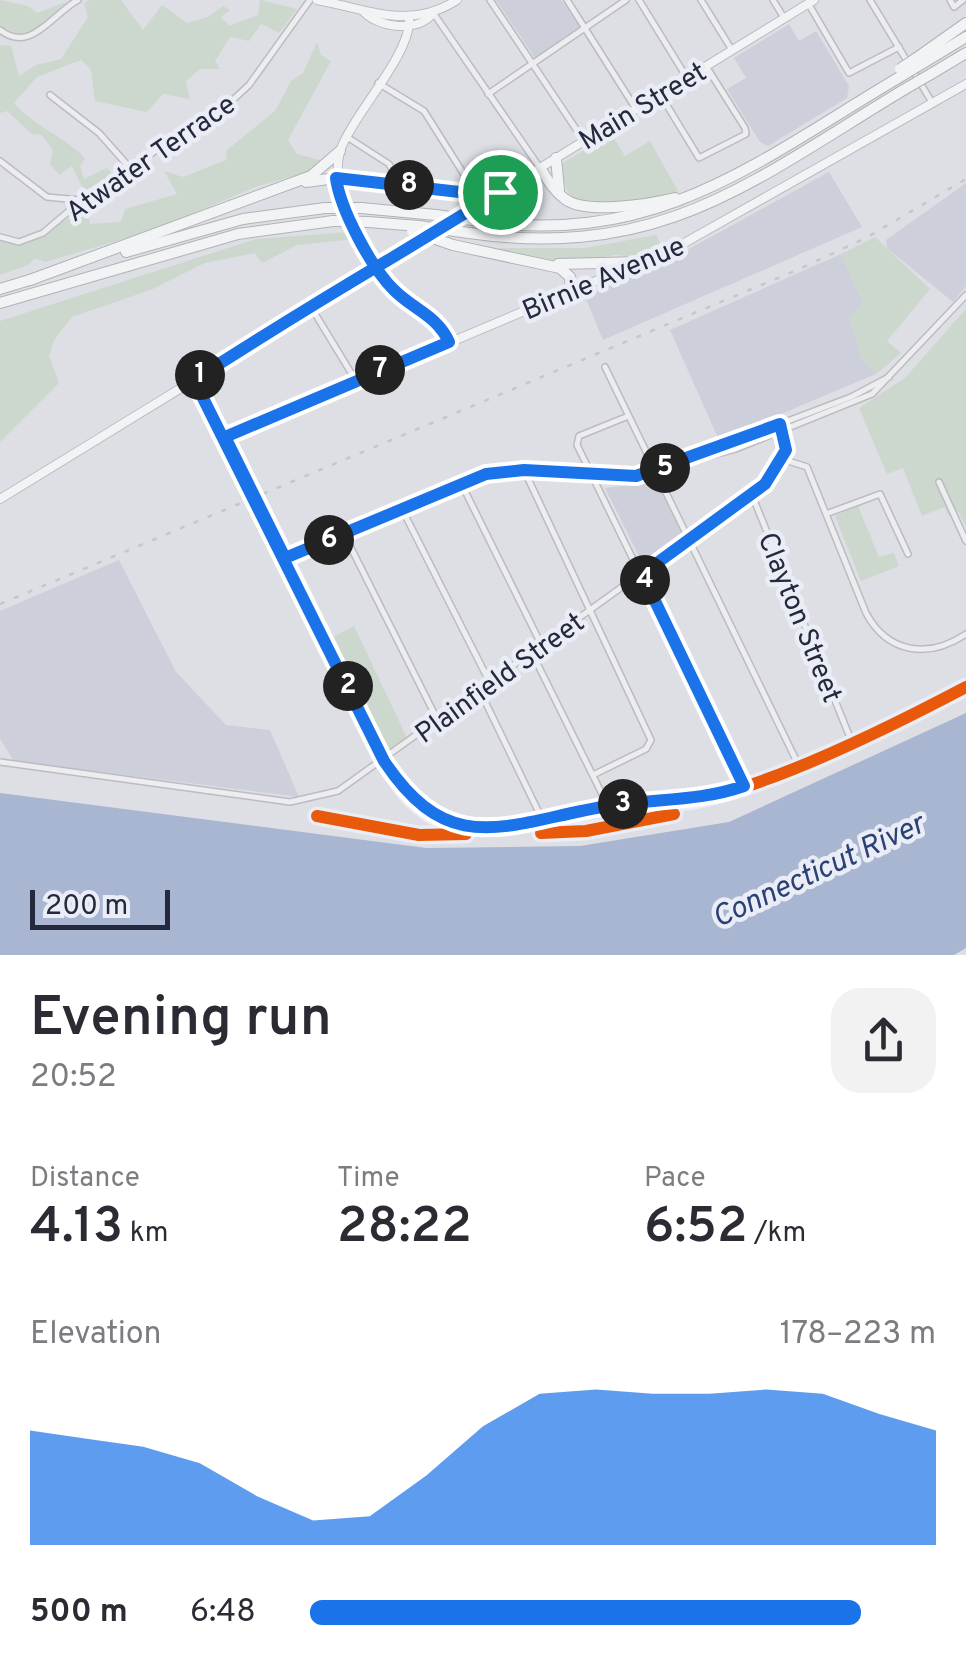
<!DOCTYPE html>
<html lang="en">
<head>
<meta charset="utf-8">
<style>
	body { margin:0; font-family:Overpass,sans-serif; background:#f2f2f3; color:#2b2b33; height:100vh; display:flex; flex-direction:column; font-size:38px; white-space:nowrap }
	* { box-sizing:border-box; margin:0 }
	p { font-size:32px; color:#7c7c81 }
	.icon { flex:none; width:55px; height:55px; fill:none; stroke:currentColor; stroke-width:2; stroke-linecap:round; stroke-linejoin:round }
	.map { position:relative; height:955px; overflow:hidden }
	.side { display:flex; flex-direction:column; background:#fff; flex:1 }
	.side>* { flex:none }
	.scale { position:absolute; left:30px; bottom:25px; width:140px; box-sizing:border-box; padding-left:10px; border:5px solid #24293e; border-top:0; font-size:28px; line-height:35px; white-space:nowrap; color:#24293e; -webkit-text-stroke:8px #eaedf5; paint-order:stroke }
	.pin { position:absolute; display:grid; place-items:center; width:85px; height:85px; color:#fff; margin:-42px; border:5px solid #fff; border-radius:50%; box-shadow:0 2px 10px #0007 }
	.km { position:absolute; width:50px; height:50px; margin:-25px; border-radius:50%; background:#222; color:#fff; font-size:28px; line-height:50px; text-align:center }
	.round { display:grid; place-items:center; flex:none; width:105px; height:105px; border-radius:30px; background:#f2f2f3 }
	.summary { display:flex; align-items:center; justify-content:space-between; height:170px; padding:0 30px }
	h1 { font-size:55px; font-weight:600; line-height:75px }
	.figures { display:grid; grid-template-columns:repeat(3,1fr); gap:15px; height:170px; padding:10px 30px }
	.figures div { display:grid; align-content:center }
	.figures b { font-size:50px; font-weight:600 }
	.figures small { font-size:28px; font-weight:400 }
	.figures p { font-size:28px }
	.chart { height:280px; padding:20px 30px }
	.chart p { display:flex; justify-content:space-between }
	.chart svg { width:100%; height:180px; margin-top:10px; fill:#1a73e8; opacity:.7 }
	ul { padding:0 30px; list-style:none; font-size:32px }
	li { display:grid; grid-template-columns:160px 120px 1fr; align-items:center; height:75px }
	li i { height:25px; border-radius:12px; background:#1a73e8 }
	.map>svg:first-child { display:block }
	.built { fill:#cdd0da }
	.green { fill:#ccd7cd }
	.water { fill:#a8b6d2 }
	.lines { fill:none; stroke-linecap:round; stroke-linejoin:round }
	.minor-casing { stroke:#bbbcc2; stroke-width:8 }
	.major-casing { stroke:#b9bcc2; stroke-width:10 }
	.highway-casing { stroke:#b0b2b9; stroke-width:12 }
	.minor { stroke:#ededf0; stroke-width:5 }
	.major { stroke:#f2f3f4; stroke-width:8 }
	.highway { stroke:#f2f3f4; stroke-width:10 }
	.rail { stroke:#c6c7cb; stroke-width:2.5; stroke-dasharray:5 10; stroke-linecap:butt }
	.highway-bridge-casing { stroke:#b0b2b9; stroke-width:12; stroke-linecap:butt }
	.highway-bridge { stroke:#f2f3f4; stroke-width:10 }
	.cycleway-casing { stroke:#eaedf5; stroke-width:19 }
	.cycleway { stroke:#e8590c; stroke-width:12 }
	.route-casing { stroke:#fff; stroke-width:20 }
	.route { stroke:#1a73e8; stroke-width:12 }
	.labels { text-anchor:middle; stroke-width:9; stroke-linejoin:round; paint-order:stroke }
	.street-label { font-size:28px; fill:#24293e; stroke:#eaedf5 }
	.water-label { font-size:30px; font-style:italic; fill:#2b4175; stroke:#eaedf5 }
</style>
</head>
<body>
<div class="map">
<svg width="966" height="955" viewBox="0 0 966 955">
	<rect width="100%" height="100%" fill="#dedfe4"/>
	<g class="built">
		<path d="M496,0H561L580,27L535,58Z"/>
		<path d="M789,24L799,41L816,31L849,86L847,98L768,146L760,142L727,89L746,78L734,58Z"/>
		<path d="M829,172L862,227L603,340L584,294L687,250Z"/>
		<path d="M966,183V286L953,302L887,248L886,240Z"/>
		<path d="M841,254L863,303L849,317L862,359L876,374L719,440L670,330Z"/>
		<path d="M656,482L684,537L644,566L605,488Z"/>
		<path d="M119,560L176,672L226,725L270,730L299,797L14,761L0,739V611Z"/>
	</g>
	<g class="green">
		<path d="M0,0L28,6L37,13L66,2L37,28L21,35L0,27Z"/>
		<path d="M90,0H121L143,30L162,5L187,23L208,17L223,6L230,10L221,17L229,26L258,15L260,0L297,9L279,33L261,24L249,41L230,37L215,61L220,69H200L186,81L190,99L163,94L147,112L95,101L91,69L81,60L37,77L14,103C35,127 62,135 85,158L80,166L84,179L107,168L113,175L84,191L72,166L59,175L50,164L53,150L42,135L32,134L7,111L0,113V45L11,46L19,76L36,65L61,59L88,17L84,3Z"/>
		<path d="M317,42L321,55L331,61L288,140L297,154L323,161L315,170L255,187L154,230L45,262L35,258L28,265L0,275V242L27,244L86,207L90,224L121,222L125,209L177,194L164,171L183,177L226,160L227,150L275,111L291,81L303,73Z"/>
		<path d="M611,134L625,156L650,141L678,191C649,199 596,211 569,195L558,166Z"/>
		<path d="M349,232L355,239L297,245L262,263L255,253L205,263L153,289L72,317L54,340L49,356L59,383L0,442V321L256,239Z"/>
		<path d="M656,235L660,243L632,258C614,252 610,256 593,260C563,266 526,254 497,248H585Z"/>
		<path d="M875,237L930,289L887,341L901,353L876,374L862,359L849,317L863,303L841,254Z"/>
		<path d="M966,309V527L959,512L949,516L944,507L922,516L903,468L887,474L859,408L905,378Z"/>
		<path d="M858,506L879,557L894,553L899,566L861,581L835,516Z"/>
		<path d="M354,626L407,738L384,754L332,638Z"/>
	</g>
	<path class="water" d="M966,713V948L954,955H0V793L426,848L580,846L729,822Z"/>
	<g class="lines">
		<defs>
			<g id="minor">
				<path d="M490,0L584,141"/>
				<path d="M567,0L636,109"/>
				<path d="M639,0L687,78"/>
				<path d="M701,0L732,50"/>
				<path d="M773,0L784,18"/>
				<path d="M870,0L933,104"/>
				<path d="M950,0L954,7L963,0"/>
				<path d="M808,3L849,73L899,47"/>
				<path d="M434,14L540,168"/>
				<path d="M0,30C31,54 52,14 78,0"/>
				<path d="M378,83L424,111L465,176L464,189"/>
				<path d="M488,94L626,0"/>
				<path d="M660,94L699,158L746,134L745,128L706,66"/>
				<path d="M50,95L99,133L130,168"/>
				<path d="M347,137L389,164L399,183"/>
				<path d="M0,161L47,197L79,200"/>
				<path d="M0,237L19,242L43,233L82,200L235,98L249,85L310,0"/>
				<path d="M311,307L356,381"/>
				<path d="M605,367L798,764"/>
				<path d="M626,417L579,436L577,445L744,786"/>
				<path d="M776,433L781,457"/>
				<path d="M225,437L384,761C401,788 417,812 449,822C497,837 553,818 600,808C632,801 666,806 699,799C777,784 894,725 966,687"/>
				<path d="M782,459L807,467L866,613C888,654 929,659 966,634"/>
				<path d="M682,461L851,397L889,377"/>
				<path d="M524,470L651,740L646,749L593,775"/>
				<path d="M939,482L966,541"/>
				<path d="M461,483L542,646"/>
				<path d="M752,495L851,740"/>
				<path d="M402,509L490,683"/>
				<path d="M826,514L880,494L908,554"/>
				<path d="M344,534L438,721"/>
				<path d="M285,558L493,472L630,477L736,449L872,394L966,295"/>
				<path d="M532,653L608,806"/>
				<path d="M480,691L543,821"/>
				<path d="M0,762L290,802L338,791L768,482L786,450L780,424"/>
			</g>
			<g id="major">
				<path d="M317,0C368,9 409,31 457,0"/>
				<path d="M364,12C379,28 419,33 433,13"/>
				<path d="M409,19C411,54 356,111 342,146C325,186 364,262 394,290C414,309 437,316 449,342"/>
				<path d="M336,178L496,193"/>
				<path d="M193,379L225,437L679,246L966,84"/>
				<path d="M0,499L814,0"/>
			</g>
			<g id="highway">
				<path d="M915,59L966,23"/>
				<path d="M923,63L966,37"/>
				<path d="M931,74L966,53"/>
				<path d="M556,158L559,190"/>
				<path d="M540,168C547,179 554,191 565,199C586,215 650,204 675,198"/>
				<path d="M306,182L336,178"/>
				<path d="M361,208L436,215"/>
				<path d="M368,222L419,226"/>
				<path d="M486,222C660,244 757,162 898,78"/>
				<path d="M469,233C662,260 749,183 905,89"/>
				<path d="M453,245L560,268L570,277L571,292"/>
				<path d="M126,252L243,219L325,208"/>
				<path d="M558,264L642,262"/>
				<path d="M30,280L311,176L340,151"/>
				<path d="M0,289L33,279"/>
				<path d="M0,303L238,234L333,221"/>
			</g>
		</defs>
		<use href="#minor" class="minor-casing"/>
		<use href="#major" class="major-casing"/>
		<use href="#highway" class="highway-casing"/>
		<use href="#minor" class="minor"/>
		<use href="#major" class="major"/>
		<use href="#highway" class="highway"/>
		<path class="rail" d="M0,604L797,270L866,238L966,179"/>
		<defs>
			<g id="highway-bridge">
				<path d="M900,69L915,59"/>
				<path d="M898,78L923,63"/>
				<path d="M905,89L931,74"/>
				<path d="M325,208H361"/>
				<path d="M436,215L486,222"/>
				<path d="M333,221L368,222"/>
				<path d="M419,226L469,233"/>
				<path d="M412,231L453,245"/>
			</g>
		</defs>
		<use href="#highway-bridge" class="highway-bridge-casing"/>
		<use href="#highway-bridge" class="highway-bridge"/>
		<defs>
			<g id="cycleway">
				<path d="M225,437L384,761C401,788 417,812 449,822C497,837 553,818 600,808C632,801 666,806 699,799C777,784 894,725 966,687"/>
				<path d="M317,816L419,835L466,834"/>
				<path d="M541,833L586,831L674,814"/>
			</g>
		</defs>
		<use href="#cycleway" class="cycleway-casing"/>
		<use href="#cycleway" class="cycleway"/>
	</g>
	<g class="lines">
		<defs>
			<path id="route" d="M500,192L390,259C324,298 258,339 194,380L384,761C451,862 509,822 608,806C655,798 698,802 744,786L642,574L765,484L786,450L780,424L636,476L524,470L486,474L285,558L225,437L449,342C437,315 412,309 393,289C371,267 340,209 336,178L477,194L500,192"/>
		</defs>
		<use href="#route" class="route-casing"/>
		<use href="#route" class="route"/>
	</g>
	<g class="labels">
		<g class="street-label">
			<text transform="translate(642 105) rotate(-31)" y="10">Main Street</text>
			<text transform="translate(150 157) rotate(-35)" y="10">Atwater Terrace</text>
			<text transform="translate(603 277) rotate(-23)" y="10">Birnie Avenue</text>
			<text transform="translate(801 617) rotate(68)" y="10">Clayton Street</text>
			<text transform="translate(499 677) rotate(-36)" y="10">Plainfield Street</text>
		</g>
		<g class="water-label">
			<text transform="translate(818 870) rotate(-25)" y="10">Connecticut River</text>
		</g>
	</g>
</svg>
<div class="scale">200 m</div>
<div class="pin" style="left:500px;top:192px;background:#1e9e55"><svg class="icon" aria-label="arrive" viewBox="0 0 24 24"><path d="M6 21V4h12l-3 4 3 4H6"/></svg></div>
<b class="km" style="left:200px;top:375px">1</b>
<b class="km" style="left:348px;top:686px">2</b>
<b class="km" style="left:623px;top:804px">3</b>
<b class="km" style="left:645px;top:580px">4</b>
<b class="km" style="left:665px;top:468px">5</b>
<b class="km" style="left:329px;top:540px">6</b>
<b class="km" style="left:380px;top:370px">7</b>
<b class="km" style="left:409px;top:185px">8</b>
</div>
<section class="side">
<div class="summary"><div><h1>Evening run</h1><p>20:52</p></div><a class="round"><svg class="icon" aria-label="share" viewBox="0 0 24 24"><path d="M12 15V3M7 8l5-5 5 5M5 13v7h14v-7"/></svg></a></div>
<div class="figures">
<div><p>Distance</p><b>4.13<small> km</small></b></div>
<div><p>Time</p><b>28:22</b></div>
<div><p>Pace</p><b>6:52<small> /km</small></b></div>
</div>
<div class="chart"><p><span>Elevation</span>178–223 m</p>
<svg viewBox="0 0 160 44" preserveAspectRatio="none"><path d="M0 44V16L10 18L20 20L30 24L40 32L50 38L60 37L70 27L80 15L90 7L100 6L110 7L120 7L130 6L140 7L150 12L160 16V44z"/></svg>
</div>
<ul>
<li><b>500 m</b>6:48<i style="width:88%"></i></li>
</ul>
</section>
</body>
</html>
